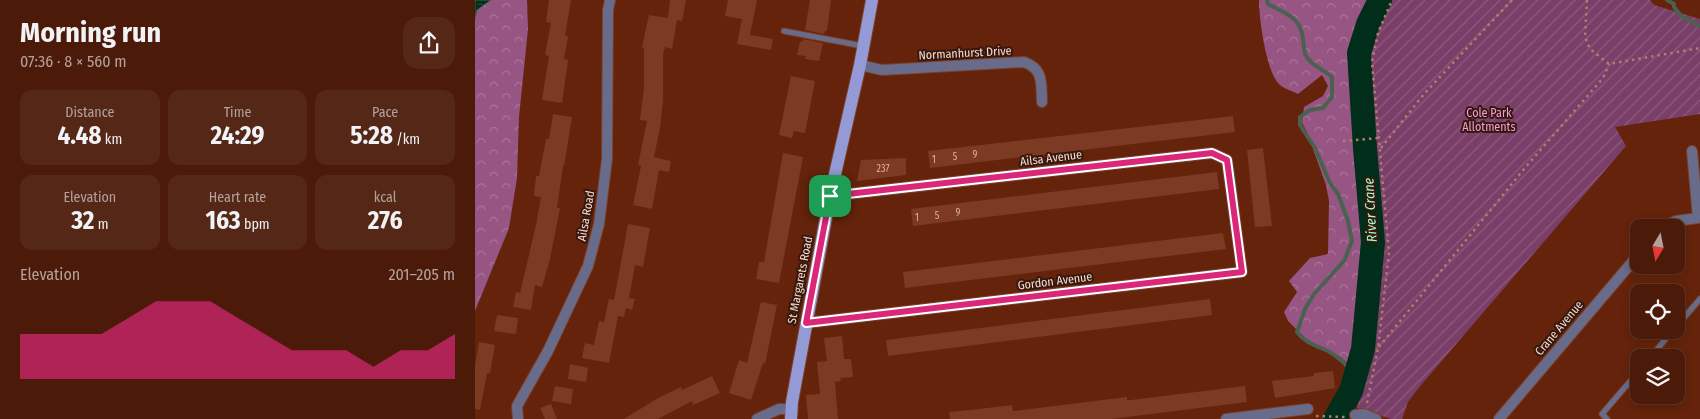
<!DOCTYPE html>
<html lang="en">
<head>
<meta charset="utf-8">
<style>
	body { margin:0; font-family:"Fira Sans Condensed",sans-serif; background:#552716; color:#f1f3f6; height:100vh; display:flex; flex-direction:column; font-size:19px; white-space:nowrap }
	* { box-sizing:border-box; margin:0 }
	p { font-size:16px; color:#b2a19c }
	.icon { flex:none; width:28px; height:28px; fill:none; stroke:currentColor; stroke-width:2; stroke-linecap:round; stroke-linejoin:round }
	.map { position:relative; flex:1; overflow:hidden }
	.side { display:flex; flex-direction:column; background:#4b1a08; width:475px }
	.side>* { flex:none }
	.needle { width:32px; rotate:190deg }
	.controls { position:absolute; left:1155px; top:219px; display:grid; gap:10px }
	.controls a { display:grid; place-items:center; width:55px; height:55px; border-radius:10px; background:#4b1a08; box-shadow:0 2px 8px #0003,0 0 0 1px #623829; font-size:25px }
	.pin { position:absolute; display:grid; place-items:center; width:42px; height:42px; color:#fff; margin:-21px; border-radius:10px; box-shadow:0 2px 8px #0006 }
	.round { display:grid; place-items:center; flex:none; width:52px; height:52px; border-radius:15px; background:#552716 }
	.headline { display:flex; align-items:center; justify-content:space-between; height:85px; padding:0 20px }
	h1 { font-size:28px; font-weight:700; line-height:38px }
	.figures { display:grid; grid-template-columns:repeat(3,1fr); gap:8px; height:85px; padding:5px 20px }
	.figures div { display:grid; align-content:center; border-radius:12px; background:#552716; text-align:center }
	.figures b { font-size:25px; font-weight:700 }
	.figures small { font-size:14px; font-weight:400 }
	.figures p { font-size:14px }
	.chart { height:140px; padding:10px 20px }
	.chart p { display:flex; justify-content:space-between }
	.chart svg { width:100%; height:90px; margin-top:5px; fill:#db2777; opacity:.7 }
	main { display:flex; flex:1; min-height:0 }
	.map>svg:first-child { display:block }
	.forest { fill:url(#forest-crowns) }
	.garden { fill:url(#garden-furrows) }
	.water { fill:url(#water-ripples); stroke:#4b6150 }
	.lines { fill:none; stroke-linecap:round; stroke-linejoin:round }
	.stream { stroke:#4b6150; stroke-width:4 }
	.river { stroke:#002e1a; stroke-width:24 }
	.building { fill:#7d3a23 }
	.lane-casing { stroke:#7c4029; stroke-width:7 }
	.street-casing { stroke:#7c4029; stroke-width:12 }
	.primary-casing { stroke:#7c4029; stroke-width:14 }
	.path { stroke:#af7e6c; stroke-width:2.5; stroke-dasharray:2.5 4; stroke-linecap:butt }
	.lane { stroke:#686b89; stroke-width:5 }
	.street { stroke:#686b89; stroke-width:10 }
	.primary { stroke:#949ad6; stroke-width:12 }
	.route-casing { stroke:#fff; stroke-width:10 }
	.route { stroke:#db2777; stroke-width:6 }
	.labels { text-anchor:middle; stroke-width:4; stroke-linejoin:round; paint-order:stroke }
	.number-label { font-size:10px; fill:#dbb1a3 }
	.street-label { font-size:12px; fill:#fad9ce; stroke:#35180e }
	.park-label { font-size:12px; fill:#f79bda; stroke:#35180e }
	.water-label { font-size:14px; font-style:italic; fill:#a3facb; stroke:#35180e }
</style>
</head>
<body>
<main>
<section class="side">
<div class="headline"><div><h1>Morning run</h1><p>07:36 · 8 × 560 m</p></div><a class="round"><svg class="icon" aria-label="share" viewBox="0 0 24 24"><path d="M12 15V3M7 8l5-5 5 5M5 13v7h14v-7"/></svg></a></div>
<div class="figures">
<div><p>Distance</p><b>4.48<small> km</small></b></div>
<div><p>Time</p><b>24:29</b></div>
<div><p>Pace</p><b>5:28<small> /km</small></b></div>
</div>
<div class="figures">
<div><p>Elevation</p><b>32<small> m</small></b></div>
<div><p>Heart rate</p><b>163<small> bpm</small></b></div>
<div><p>kcal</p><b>276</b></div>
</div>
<div class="chart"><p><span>Elevation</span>201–205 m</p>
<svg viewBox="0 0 160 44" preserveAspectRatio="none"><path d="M0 44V22L10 22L20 22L30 22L40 14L50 6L60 6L70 6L80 14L90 22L100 30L110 30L120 30L130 38L140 30L150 30L160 22V44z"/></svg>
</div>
</section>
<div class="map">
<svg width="1225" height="419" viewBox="0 0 1225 419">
	<defs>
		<pattern id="forest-crowns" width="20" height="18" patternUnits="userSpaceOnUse" patternTransform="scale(1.25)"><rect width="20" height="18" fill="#965582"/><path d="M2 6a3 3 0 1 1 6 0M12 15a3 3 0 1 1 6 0" fill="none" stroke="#ab7598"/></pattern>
		<pattern id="garden-furrows" width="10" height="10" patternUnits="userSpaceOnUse" patternTransform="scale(1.25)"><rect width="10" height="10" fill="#7a3f68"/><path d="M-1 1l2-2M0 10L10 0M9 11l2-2" fill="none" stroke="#8e5a7c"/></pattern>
		<pattern id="water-ripples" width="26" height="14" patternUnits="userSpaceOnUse" patternTransform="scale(1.25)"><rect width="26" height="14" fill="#002e1a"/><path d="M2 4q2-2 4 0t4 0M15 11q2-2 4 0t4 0" fill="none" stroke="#264c3a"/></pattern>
	</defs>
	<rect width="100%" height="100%" fill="#64230a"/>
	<g class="forest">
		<path d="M0,0H52L53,29L44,117L42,178L34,228L0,311Z"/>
		<path d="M784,0H897L884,34L875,46L890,241L881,347L876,366L864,356L833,341L813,321L809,312L822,292L814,281L835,258L853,254L854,201L851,185L832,132L827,123L829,107L848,96L853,86L847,75L823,94C817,91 807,88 803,83C791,69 784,19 784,0Z"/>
	</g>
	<path class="garden" d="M911,0H1175L1179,5L1225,19V114L1140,127L1151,146L946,385L933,402L927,419H916L882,408L896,351L905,276L906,222L896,150L890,60L898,26Z"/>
	<path class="water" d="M0,0H16L2,10L0,19Z"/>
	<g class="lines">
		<g class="stream">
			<path d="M792,0L793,4C805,11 822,16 826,30C829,38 828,47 830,54C835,65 848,69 857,77V97L848,108L835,110L825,117V125L840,148L855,183L863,194L873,221L877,241L869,261L839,294L830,309L822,332C830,343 842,346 853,351C864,357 873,366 880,376"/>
			<path d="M1192,0L1199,4V7L1207,17L1225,26"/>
		</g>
		<path class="river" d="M860,419L876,391L888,349L898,242L890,148L884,53L893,24L905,0"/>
	</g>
	<g class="building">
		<path d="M74,0H96L90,36H93L89,59L93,60L87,103L67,100L74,56L70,55L76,23L71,22Z"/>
		<path d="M195,0H211L207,21L202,20L197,49L190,47L188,55V100L185,128L179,157L196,161L194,172L184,170L177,209L158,205L166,166L163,165L172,121L165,120L169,87V48L167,47L174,15L193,18Z"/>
		<path d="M253,0H282L275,35L298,39L296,50L262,44L267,19L250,16Z"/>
		<path d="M335,0H356L352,31H350L349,34L330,30Z"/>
		<path d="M328,39L348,43L344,61L330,59L331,56L322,55L325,41L328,42Z"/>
		<path d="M316,76L340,81L330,133L319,131L317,138L304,135Z"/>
		<path d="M78,114L97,117L89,166H88L82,208H85L75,259L67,287L60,285L56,310L38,307L41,292L45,293L61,225L66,197L59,196L61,176H64L71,139H74Z"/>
		<path d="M758,116L760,132L455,168L453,151Z"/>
		<path d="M788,148L797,226L780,227L772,150Z"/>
		<path d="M308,153L328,157L304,283L281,279L284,262H289Z"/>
		<path d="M431,158V175L382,181L386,160Z"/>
		<path d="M742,172L744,189L438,226L436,209Z"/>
		<path d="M153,224L175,228L168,267L160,265L154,298L160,299L157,310L151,308L149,317L143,316L134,363L107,358L110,343L119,345L124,321L129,322L134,299L139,300Z"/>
		<path d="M748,233L751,249L430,288L428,272Z"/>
		<path d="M735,299L737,315L413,356L411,340Z"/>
		<path d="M286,302L302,305L290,364L288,363L276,400L254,393L264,360L272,363Z"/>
		<path d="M22,315L43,318L41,334L19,331Z"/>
		<path d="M367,336L369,359H376L378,377L365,378L366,381L360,382L363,419H333L331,395L345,394L342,362L352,361L349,338Z"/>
		<path d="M4,342L20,345L15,373H12L5,410L0,409V366Z"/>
		<path d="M95,364L113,368L111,382L93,379Z"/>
		<path d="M858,371L860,388L800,398L797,381L839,376V373Z"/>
		<path d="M237,376L245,393L218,405L217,401L183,419H149L183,398L206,387L207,390Z"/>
		<path d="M80,386L98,389L96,404L77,401Z"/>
		<path d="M770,386L772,402L636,419H475L474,412L504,409L537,405L538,411L652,397V400H656Z"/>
		<path d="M76,404L82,419H70L65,408Z"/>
	</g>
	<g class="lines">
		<defs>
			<g id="lane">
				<path d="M309,31L388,46"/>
				<path d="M1201,327L1225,299"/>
				<path d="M1175,358L1198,330"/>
				<path d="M1132,419L1127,414L1164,371"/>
			</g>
			<g id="street">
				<path d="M385,65L407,70L549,62C569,69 566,84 567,102"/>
				<path d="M1186,228L1201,221L1223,218L1217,151"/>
				<path d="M331,323L767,272L752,160L737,153L355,196"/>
				<path d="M880,415L889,414L901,419"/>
				<path d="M43,419L42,406L73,351L113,266L124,224L132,159L133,10L135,0"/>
				<path d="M282,419L304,409H316"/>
				<path d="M751,419L833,409"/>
				<path d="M1024,419L1164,254"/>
			</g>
			<path id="primary" d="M316,419L317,402L355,196L385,65L397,0"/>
		</defs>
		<use href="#lane" class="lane-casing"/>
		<use href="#street" class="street-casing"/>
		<use href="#primary" class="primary-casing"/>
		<g class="path">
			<path d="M1112,0L1110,37L1115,49L1134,64L1225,48"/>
			<path d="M868,141L904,138"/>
			<path d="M906,148L949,94L1037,0"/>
			<path d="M904,347L1049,169L1128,78L1134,64"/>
			<path d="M892,403L903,348L914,253L897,62L903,33L917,0"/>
			<path d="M841,416L870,417"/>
		</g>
		<use href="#lane" class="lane"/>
		<use href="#street" class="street"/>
		<use href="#primary" class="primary"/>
	</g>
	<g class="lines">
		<defs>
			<path id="route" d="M737,153L752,160L767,272L331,323L355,196Z"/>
		</defs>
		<use href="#route" class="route-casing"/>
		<use href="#route" class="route"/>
	</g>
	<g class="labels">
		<g class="number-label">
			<text x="500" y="158">9</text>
			<text x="480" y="160">5</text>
			<text x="459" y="163">1</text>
			<text x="408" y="172">237</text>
			<text x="483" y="216">9</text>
			<text x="462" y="219">5</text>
			<text x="442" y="221">1</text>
		</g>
		<g class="street-label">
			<text transform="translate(490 53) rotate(-3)" y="4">Normanhurst Drive</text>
			<text transform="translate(576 158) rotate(-7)" y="4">Ailsa Avenue</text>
			<text transform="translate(111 216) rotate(-80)" y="4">Ailsa Road</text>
			<text transform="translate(325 280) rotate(-79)" y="4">St Margarets Road</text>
			<text transform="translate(580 281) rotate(-7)" y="4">Gordon Avenue</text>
			<text transform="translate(1084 328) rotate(-50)" y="4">Crane Avenue</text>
		</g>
		<g class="park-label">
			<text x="1014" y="117">Cole Park<tspan x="1014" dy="14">Allotments</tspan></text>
		</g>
		<g class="water-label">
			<text transform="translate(895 210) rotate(-93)" y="5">River Crane</text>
		</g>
	</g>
</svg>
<div class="controls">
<a><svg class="needle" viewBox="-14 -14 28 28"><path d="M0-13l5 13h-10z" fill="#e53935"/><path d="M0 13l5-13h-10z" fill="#b2a19c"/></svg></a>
<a><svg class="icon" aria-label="locate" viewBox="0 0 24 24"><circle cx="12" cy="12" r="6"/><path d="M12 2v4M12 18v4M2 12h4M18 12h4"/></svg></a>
<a><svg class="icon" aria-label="layers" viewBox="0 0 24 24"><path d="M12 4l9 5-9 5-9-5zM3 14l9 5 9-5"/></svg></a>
</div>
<div class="pin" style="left:355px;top:196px;background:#1e9e55"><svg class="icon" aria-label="arrive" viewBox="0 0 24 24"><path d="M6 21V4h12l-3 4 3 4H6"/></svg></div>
</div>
</main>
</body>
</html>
